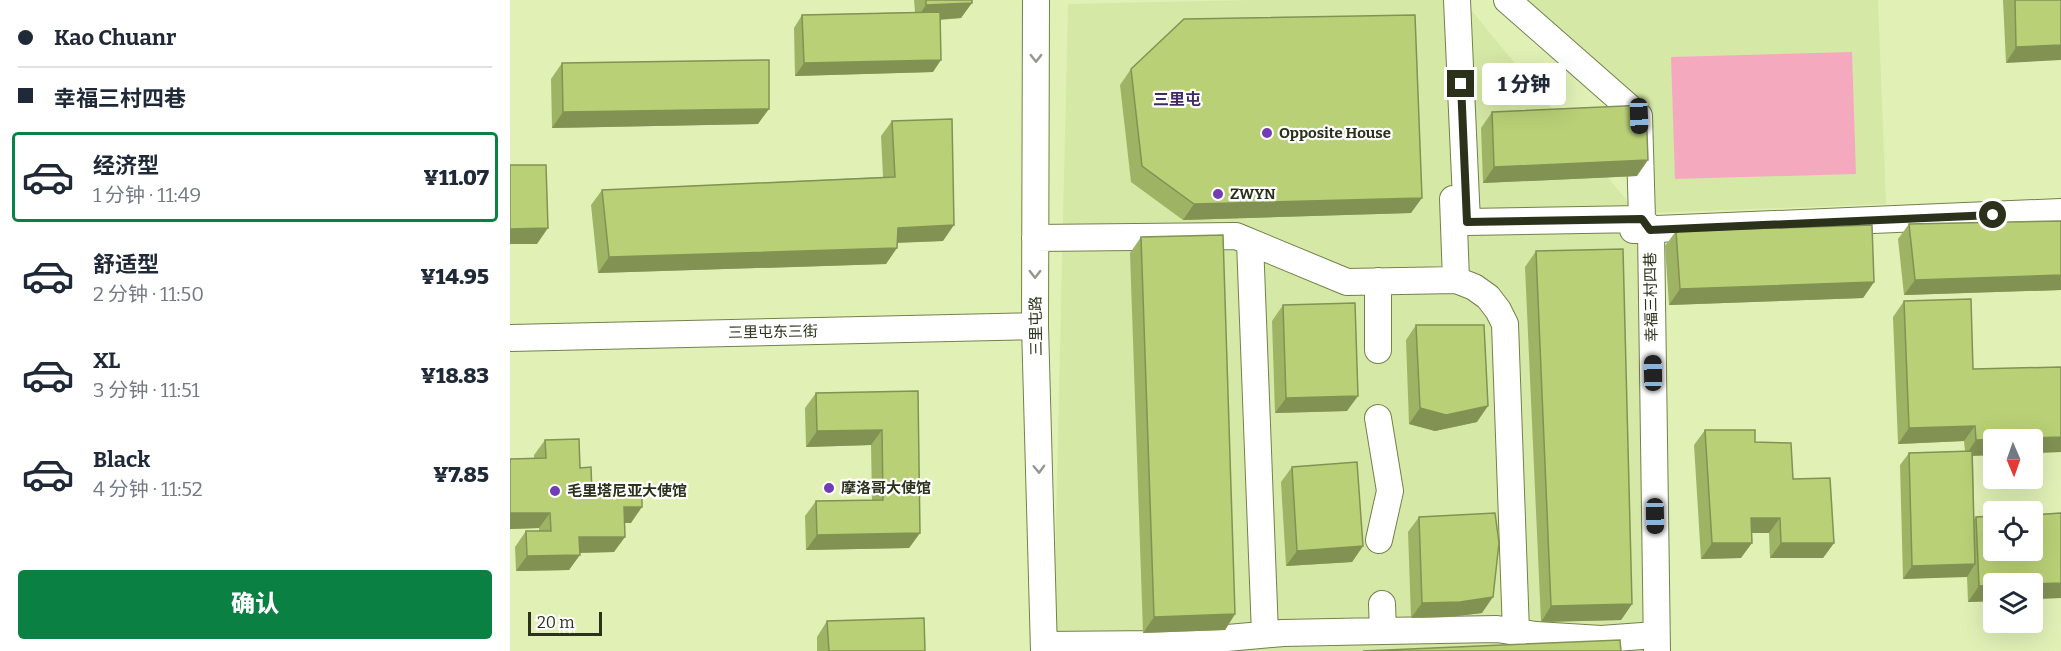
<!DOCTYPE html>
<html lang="zh">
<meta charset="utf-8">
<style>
:root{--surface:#fff;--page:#f2f2f3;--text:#1f2937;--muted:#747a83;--line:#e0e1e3;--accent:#0b8043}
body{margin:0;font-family:Bitter,"Noto Sans SC",serif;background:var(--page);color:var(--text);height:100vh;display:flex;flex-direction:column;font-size:22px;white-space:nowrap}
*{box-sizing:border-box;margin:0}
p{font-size:20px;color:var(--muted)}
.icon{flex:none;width:33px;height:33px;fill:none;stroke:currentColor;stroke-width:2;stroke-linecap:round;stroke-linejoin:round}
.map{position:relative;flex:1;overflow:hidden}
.sheet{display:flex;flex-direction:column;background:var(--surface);width:510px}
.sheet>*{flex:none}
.banner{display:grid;align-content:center;height:132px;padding:0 18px;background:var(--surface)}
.needle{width:39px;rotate:178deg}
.fabs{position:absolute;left:1473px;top:429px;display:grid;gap:12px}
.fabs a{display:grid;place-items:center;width:60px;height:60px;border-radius:6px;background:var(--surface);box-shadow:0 6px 24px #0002;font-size:30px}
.scale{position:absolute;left:18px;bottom:15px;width:74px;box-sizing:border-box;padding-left:6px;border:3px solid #2b311a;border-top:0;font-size:16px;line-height:21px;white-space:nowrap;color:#2b311a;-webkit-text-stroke:4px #fff;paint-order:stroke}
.end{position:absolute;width:27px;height:27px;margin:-14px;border:8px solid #2b311a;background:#fff;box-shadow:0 0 0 3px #fff}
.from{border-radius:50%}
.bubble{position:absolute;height:42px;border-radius:6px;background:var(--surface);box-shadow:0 6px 24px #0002;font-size:20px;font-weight:800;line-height:42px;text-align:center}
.car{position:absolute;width:18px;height:36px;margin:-18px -9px;border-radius:8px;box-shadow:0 0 4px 2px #0007;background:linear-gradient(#222 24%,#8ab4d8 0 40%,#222 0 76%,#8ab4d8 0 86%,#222 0)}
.banner b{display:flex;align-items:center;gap:21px;height:57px;font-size:22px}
.banner b+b{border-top:2px solid var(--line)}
.banner i{width:15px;height:15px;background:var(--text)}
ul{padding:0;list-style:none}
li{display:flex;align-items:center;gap:18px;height:90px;margin:0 12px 9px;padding:0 6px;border:3px solid transparent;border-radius:6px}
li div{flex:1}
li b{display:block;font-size:22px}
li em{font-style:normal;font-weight:800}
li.selected{border-color:var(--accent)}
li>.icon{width:54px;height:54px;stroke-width:1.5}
.action{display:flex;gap:12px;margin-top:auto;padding:12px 18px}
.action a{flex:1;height:69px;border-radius:6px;background:var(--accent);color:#fff;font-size:24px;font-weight:800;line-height:69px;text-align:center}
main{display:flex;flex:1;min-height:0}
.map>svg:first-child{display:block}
.built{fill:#d6e8a6}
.green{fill:#f5a9bf}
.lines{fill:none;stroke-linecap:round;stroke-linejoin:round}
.minor-casing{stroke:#73814b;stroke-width:28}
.minor{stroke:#fff;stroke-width:26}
.wall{fill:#9fb365}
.shaded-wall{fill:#829253}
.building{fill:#b9d076;stroke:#829253;stroke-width:1.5}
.oneway{stroke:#95988c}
.route{stroke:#2b311a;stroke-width:8}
.poi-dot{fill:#723cb3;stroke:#fff;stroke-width:2}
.labels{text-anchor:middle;stroke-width:4.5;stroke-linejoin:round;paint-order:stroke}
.poi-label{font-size:15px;font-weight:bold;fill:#2b311a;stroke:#fff;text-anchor:start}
.street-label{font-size:15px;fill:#2b311a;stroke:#fff}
.neighbourhood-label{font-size:16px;font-weight:bold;fill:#412963;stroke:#fff}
</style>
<main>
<section class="sheet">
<div class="banner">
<b><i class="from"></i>Kao Chuanr</b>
<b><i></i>幸福三村四巷</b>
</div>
<ul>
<li class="selected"><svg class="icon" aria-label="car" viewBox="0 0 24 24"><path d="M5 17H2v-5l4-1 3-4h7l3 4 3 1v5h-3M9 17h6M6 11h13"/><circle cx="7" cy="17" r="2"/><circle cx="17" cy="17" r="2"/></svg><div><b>经济型</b><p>1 分钟 · 11:49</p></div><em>¥11.07</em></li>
<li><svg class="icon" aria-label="car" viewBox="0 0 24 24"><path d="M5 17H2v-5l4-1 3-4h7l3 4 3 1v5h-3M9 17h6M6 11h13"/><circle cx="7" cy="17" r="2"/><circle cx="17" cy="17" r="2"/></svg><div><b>舒适型</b><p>2 分钟 · 11:50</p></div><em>¥14.95</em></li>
<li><svg class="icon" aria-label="car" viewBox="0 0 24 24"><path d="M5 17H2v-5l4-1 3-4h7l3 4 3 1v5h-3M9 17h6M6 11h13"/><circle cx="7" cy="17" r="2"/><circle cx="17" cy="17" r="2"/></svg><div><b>XL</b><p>3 分钟 · 11:51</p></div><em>¥18.83</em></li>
<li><svg class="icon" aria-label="car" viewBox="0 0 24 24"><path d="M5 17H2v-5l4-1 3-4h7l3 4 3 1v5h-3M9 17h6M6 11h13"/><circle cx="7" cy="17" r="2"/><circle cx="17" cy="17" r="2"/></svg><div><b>Black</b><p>4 分钟 · 11:52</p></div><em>¥7.85</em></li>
</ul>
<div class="action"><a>确认</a></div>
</section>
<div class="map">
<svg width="1551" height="651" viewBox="0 0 1551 651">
<rect width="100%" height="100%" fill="#e1f1b6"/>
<!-- built -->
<path class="built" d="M742,0h211l179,219 14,432h-603l15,-647z
M1004,0h364l8,204 -234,9 -5,-102z"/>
<!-- green -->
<path class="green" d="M1342,52l4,122 -181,5 -4,-122z"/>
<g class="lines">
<!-- minor casing -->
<g class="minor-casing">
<path id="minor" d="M526,0l-1,326 9,325
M947,0l10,222 175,-3 9,11 6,421
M997,0l132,116 3,103
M943,199l3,81
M1123,230l428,-18
M525,238l201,-2 111,46 109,-2 18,7 14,10 10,13 7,14 11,308
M740,242l15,392
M0,338l525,-12
M868,350v-69
M868,418l12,73 -11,49
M872,604l1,27
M534,645l116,-1 123,-11 100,-2 114,-2 39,6 65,4 55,-4"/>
</g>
<!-- minor -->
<use href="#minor" class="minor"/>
</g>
<!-- wall -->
<path class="wall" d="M404,0h58l-11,18 -21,2 -7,52 -138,4 -1,-48 8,-13 113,-3z
M1493,0h58l-55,63z
M52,63l196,61 -206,4 -1,-49z
M621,69l280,144 -228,7 -52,-38 -11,-97z
M982,112l145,64 -154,7 -2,-55z
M382,121l51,120 -46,2 -11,21 -288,9 -7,-68 11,-15 281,-13 -2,-41z
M1551,221v69l-157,5 -6,-56 11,-15z
M1166,231l198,51 -11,16 -194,7 -4,-59z
M631,237l94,377 -10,16 -82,3 -13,-380z
M1026,251l96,353 -11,16 -80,2 -16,-355z
M1394,301l69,68 88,83 -29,1v-13h-38v15l-21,1 1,63 2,-2 85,-4v85l-29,1v-15h-38v17l-26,1 -1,-26 -64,3 -3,-114 9,-12 56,-2 -1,-10 -66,3 -5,-127z
M773,305l64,106 -72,2 -3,-92z
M906,325l61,97 -42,9 -26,-7 -3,-84z
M408,391l2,142 -11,15 -103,2 -1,-34 11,-15 56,-1 -1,-55 -65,2 -1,-39 11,-15z
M1195,430l50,12 38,37 41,64 -11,15h-53l-1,-25h-17l-11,25 -40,1 -7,-114z
M35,440l35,28 12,26 39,29h-7l-10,29 -34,1 -11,17 -53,1 -1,-24 11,-16h13v-3l-29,1v-70h24v-4z
M782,467l71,79 -11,16 -66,4 -5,-84z
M909,517l63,96 -33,4 -38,1 -3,-86z
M317,621l98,30h-108v-14z"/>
<!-- shaded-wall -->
<path class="shaded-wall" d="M462,3l-11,15 -46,3 11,-16z
M1551,45v15l-55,3 10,-16z
M431,60l-8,12 -138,4 9,-13z
M259,109l-11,15 -206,4 11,-16z
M1138,160l-11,16 -154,7 11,-16z
M912,198l-11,15 -228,7 11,-16z
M444,225l-11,16 -56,2 11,-15z
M38,228l-11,16h-27v-15z
M387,248l-11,16 -288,9 11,-16z
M1551,275v15l-157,5 11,-15z
M1364,282l-11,16 -194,7 11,-16z
M848,396l-11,15 -72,2 11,-15z
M978,406l-11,16 -42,9 -26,-7 11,-16z
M1465,426l-11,15 -66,3 11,-16z
M372,430l-11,15 -65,2 11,-16z
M1551,437v15l-29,1v-13h-35z
M1466,440h18v15l-29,1z
M114,507h18l-11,16h-18z
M0,513h40l-11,15 -29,1z
M1241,518h29l-11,15h-29z
M410,533l-11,15 -103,2 11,-15z
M69,537h46l-11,15 -46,1z
M1202,543h40l-11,15 -40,1z
M1271,543h53l-11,15h-53z
M853,546l-11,16 -66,4 11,-15z
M70,555l-11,15 -53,1 11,-15z
M1465,564l-8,13 -64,2 9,-13z
M1551,583v15l-29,1v-15z
M1484,585v16l-26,1 11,-16z
M983,597l-11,16 -33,4 -38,1 11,-15z
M1122,604l-11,16 -80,2 10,-16z
M725,614l-10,16 -82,3 11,-16z"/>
<!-- building -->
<path class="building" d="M416,0h46v3l-46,2z
M1505,0h46v45l-45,2z
M430,12l1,48 -137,3 -2,-48z
M905,15l7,183 -228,6 -52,-38 -11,-97 53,-50z
M259,60v49l-206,3 -1,-49z
M1136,105l2,55 -154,7 -2,-55z
M442,119l2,106 -56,3 -1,20 -288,9 -7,-67 293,-13 -3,-56z
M0,165h36l2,63 -38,1z
M1551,221v54l-146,5 -6,-56z
M1362,225l2,57 -194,7 -4,-58z
M713,235l12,379 -81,3 -13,-380z
M1113,249l9,355 -81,2 -15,-355z
M1461,299l2,70 88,-2v70l-85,3 -1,-14 -66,2 -5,-127z
M845,303l3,93 -72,2 -3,-93z
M906,325h68l4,81 -42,9 -26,-7z
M408,391l2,142 -103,2 -1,-34 67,-1 -1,-70 -65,1 -1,-38z
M1195,430h50v12l36,1 2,36 37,-1 4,65h-53l-1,-25h-29l1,25h-40z
M69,439l1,29 11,-1 1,27 50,-1v14h-18l1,30h-46l1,18 -53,1 -1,-25h25l-1,-18h-40v-54l36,-1 -1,-18z
M1462,451l3,113 -63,2 -3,-113z
M847,462l6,84 -66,5 -5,-84z
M985,513l4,30 -6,54 -33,5 -38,1 -3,-86z
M1551,513v70l-29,1h-38v1l-15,1 -3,-69 18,-1v34h38v-35z
M414,618l1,33h-96l-2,-30z
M1110,640l1,11h-258z"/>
<!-- one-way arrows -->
<defs><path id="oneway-chevron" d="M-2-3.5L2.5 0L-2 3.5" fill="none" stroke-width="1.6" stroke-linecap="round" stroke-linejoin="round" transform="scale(1.5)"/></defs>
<g class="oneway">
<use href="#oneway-chevron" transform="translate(526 58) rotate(90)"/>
<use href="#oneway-chevron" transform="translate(525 274) rotate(90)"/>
<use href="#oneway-chevron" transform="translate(529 469) rotate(88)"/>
</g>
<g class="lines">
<!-- route -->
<path class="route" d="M951,84l6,138 175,-3 8,11 343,-15"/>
</g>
<!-- markers -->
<g class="poi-dot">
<circle cx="757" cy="133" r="6"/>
<circle cx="708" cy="194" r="6"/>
<circle cx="319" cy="488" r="6"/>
<circle cx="45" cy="491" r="6"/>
</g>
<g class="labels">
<!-- poi labels -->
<g class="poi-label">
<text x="769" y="138">Opposite House</text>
<text x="720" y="199">ZWYN</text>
<text x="331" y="493">摩洛哥大使馆</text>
<text x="57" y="496">毛里塔尼亚大使馆</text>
</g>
<!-- street labels -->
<g class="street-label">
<text transform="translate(1141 297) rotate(-91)" y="5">幸福三村四巷</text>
<text transform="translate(526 326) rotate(-91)" y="5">三里屯路</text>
<text transform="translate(263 332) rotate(-1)" y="5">三里屯东三街</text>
</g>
<!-- neighbourhood labels -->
<g class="neighbourhood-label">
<text x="667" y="105">三里屯</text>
</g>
</g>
</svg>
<div class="fabs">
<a><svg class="needle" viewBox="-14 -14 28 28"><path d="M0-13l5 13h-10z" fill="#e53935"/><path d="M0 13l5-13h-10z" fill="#747a83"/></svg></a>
<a><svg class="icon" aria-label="locate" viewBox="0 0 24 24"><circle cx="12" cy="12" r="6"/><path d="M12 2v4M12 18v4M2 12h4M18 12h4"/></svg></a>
<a><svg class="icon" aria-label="layers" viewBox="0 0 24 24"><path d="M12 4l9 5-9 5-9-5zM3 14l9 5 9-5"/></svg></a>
</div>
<div class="scale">20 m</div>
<i class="end from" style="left:1483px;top:215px"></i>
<i class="end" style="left:951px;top:84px"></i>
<div class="bubble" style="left:972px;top:63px;width:84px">1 分钟</div>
<i class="car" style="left:1129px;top:116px;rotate:178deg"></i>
<i class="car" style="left:1143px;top:373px;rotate:359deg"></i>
<i class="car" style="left:1145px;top:516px;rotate:179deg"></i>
</div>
</main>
